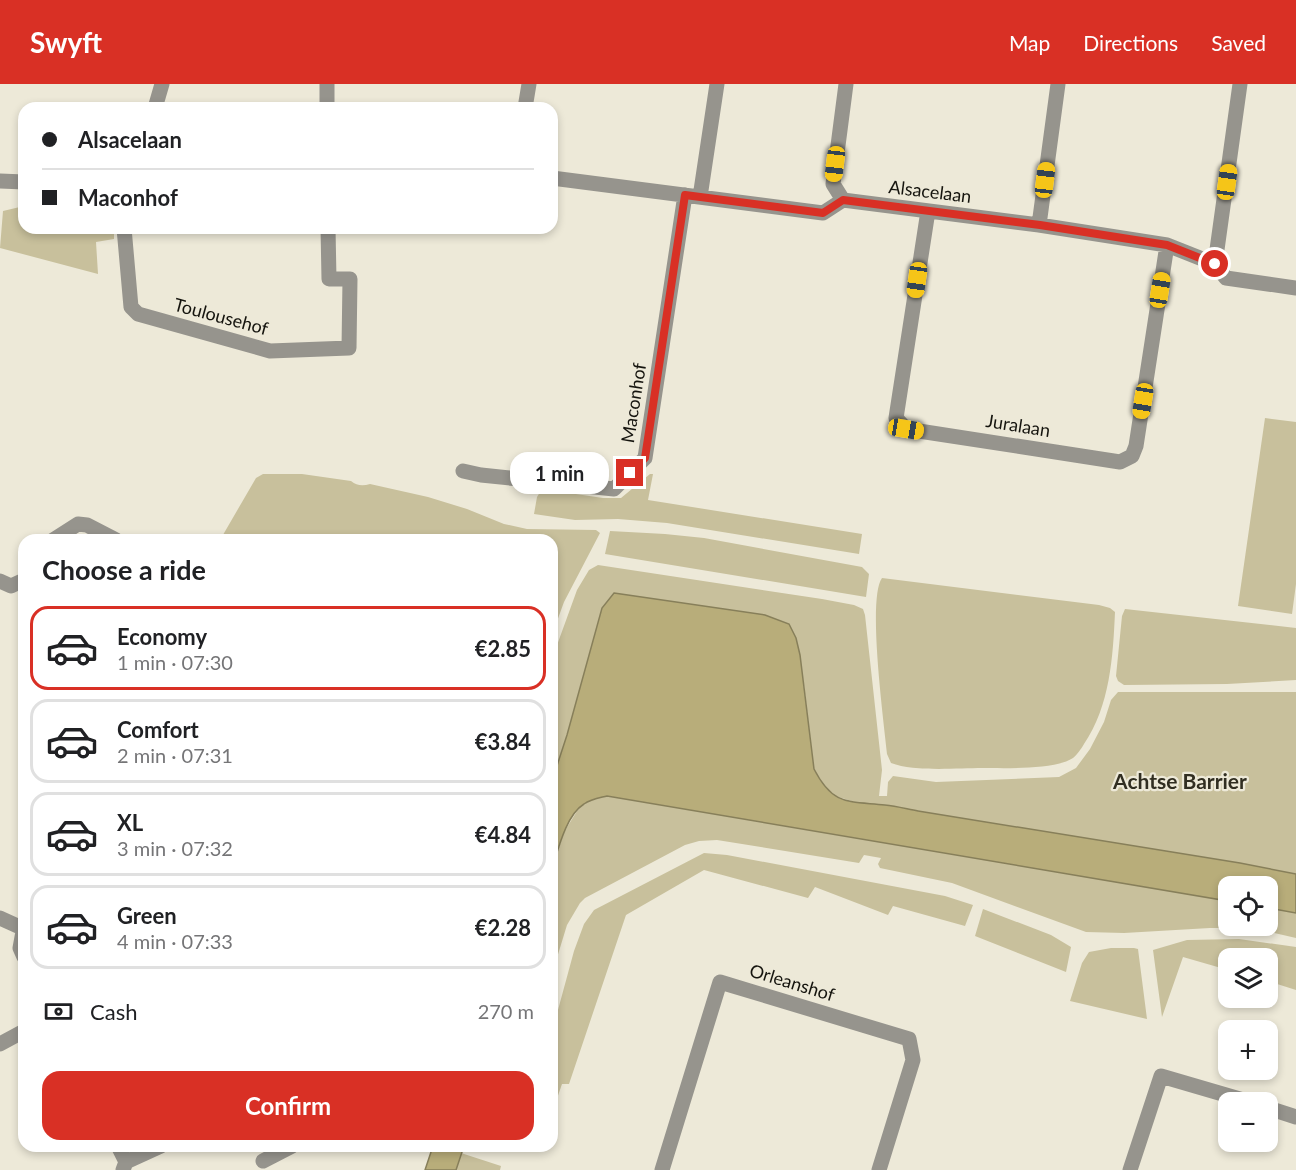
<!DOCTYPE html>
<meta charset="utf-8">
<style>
:root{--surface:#fff;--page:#f2f2f2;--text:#202124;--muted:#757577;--line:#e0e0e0;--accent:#d93025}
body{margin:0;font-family:Lato,sans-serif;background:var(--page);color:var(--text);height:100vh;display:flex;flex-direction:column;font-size:22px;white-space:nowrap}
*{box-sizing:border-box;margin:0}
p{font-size:20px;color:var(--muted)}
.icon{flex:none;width:33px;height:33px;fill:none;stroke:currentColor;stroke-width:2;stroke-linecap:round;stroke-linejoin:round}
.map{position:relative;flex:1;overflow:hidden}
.side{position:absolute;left:18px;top:450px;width:540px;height:618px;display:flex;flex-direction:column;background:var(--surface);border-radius:18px;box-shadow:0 3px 9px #0003}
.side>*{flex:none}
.hud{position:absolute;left:18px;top:18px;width:540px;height:132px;border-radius:18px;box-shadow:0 3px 9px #0003;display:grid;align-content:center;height:132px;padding:0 24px;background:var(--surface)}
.buttons{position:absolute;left:1218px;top:792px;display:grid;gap:12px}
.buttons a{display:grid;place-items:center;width:60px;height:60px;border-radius:12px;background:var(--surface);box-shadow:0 3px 9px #0003;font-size:30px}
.end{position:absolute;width:27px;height:27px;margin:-14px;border:8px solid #d93025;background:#fff;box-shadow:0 0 0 3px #fff}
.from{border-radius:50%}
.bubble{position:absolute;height:42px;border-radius:18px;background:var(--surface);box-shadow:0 3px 9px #0003;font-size:20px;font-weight:700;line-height:42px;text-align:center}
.car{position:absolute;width:18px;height:36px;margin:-18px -9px;border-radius:8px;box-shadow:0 0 4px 2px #0007;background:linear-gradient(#f5c518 24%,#345 0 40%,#f5c518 0 76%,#345 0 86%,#f5c518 0)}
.hud b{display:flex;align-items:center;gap:21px;height:57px;font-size:22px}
.hud b+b{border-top:2px solid var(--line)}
.hud i{width:15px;height:15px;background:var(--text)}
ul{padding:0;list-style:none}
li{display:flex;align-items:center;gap:18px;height:84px;margin:0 12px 9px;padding:0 12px;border:3px solid var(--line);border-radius:18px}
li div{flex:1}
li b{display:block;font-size:22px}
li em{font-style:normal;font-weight:700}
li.selected{border-color:var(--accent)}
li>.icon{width:54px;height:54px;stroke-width:1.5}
h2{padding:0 24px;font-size:27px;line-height:72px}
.pay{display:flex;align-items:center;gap:15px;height:66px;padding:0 24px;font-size:22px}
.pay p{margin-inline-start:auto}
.primary-button{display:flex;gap:12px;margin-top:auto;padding:12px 24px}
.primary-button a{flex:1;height:69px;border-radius:18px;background:var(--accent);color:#fff;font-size:24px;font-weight:700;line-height:69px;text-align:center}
header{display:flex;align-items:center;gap:36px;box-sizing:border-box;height:84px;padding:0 30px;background:var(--accent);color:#fff}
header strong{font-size:28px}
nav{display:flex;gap:33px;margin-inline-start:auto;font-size:21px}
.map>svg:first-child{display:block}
.green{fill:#c8c09c}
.water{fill:#b8ad7a;stroke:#877f5a;stroke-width:1.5}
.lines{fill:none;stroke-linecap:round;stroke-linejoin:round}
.street{stroke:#96948d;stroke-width:15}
.route{stroke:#d93025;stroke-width:8}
.labels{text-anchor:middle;stroke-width:4.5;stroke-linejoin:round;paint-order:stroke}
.street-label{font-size:18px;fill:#15140e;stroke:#ede9d8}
.quarter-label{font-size:21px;font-weight:bold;fill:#312e21;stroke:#ede9d8}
</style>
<header>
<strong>Swyft</strong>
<nav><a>Map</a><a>Directions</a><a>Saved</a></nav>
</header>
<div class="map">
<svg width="1296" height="1086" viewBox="0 0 1296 1086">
<rect width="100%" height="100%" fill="#ede9d8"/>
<!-- green -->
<path class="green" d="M24,122v22h90v11l-18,3 2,32 -98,-26 3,-37z
M1265,334l31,4v162l-4,30 -54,-8z
M263,390h39l49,7c6,5 12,5 19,3l58,13 39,12 37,15 23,5 69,1 4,3 -36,69 -12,33v-95h-332l36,-62z
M650,390h3l-5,26 214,34 -3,20 -192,-31 -49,-4 -43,1 -41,-6 3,-17 5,-8 61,9h18z
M610,447l55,3 39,4 158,29 7,7 -3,23 -261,-43z
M598,481l224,34 32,6 9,4 2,6 17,155 -3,26h8l1,-14 5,-6 43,6 123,-5 17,-9 14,-19 14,-27 7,-22 7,-8h178v182l-56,-11 -323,-52 -30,-6 -29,-2 -26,-8 -9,-9 -9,-17 -10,-84 -8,-47 -182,-45 -12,15 -35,127 -15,46v-122l25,-69 12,-20z
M882,494l217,27 11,3 5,4c-2,45 -5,94 -31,132 -3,5 -7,11 -11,14 -18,12 -68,10 -91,10 -25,0 -68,4 -91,-5l-4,-9c-3,-32 -20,-155 -5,-176z
M1125,525l171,19v52l-69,4 -103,1 -6,-4 -2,-5 6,-60z
M607,712l621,105v25h40v-18l28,5v25l-26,-6 -32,-4h-28l-86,5 -38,-1 -134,-49 -72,-15 -2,-4 3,-6 -17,-3 -5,8 -142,-23 -18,1 -14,4 -100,53 -5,5 -13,22 -15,49v-105l12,-37 15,-24 13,-9z
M704,769l23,2 218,41 28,9 -8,21 -72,-20 -5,9 -73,-28 -7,11 -104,-28 -78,45 -57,169h-7l-10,29v-81l22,-81 10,-27 10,-14z
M983,825l68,26 20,12 -5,25 -91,-36z
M1239,855l57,8v43l-28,-9v-23h-40v12l-45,-13 -21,60 -9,-67 34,-10z
M1111,864h23l4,1 9,70 -77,-18 12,-38 7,-11z
M461,1069l40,13 -1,4h-44z"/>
<!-- water -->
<path class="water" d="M614,509l151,22 24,9 7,14 4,17 14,114c19,37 34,32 71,36 11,1 22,4 33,6l322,52 56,11v39l-28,-5v-22h-40v15l-621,-105c-8,2 -16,3 -23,8 -18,11 -26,46 -32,65v-88l15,-46 35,-127z
M433,1062h31l-8,24h-31z"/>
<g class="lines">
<!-- street -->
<path class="street" d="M327,0v24
M155,24l7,-24
M525,24l4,-24
M552,94l271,35 20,-13 196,25 128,20 48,19 11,14 70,10
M0,97l24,1
M700,113l17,-113
M843,116l-10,-16 13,-100
M928,127l-32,207 10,11 214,33 12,-6 4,-10 31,-201
M1039,141l19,-141
M124,144l7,79 7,7 132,37 79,-3 1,-69h-21l-1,-51
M1215,180l25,-180
M463,387l18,4 133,14 31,-31 40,-263
M53,456l25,-16 9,1 29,15
M0,497l11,5 13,-6
M0,834l22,10
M24,842l-4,22 4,9
M0,960l24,-13
M1268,1024l28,9
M118,1062l8,16
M263,1077l29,-15
M123,1086l3,-8 35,-16
M662,1086l58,-188 189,57 4,21 -34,110
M1130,1086l31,-94 89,26"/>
</g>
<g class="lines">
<!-- route -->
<path class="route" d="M630,389l15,-15 40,-263 138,18 20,-13 197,25 127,20 48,19"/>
</g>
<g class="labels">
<!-- street labels -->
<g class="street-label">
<text transform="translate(930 108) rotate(7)" y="6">Alsacelaan</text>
<text transform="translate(221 233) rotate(15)" y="6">Toulousehof</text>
<text transform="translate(634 319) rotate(-81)" y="6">Maconhof</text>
<text transform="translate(1018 342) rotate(9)" y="6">Juralaan</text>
<text transform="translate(792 899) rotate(17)" y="6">Orleanshof</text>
</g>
<!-- quarter labels -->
<g class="quarter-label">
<text x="1180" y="705">Achtse Barrier</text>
</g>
</g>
</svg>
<div class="buttons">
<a><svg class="icon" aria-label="locate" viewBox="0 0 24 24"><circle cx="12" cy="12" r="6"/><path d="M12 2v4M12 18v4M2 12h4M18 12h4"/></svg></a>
<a><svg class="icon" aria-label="layers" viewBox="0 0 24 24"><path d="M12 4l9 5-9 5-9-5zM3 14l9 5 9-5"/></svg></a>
<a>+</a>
<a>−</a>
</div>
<i class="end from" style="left:1215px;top:180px"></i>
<i class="end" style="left:630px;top:389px"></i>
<div class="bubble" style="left:510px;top:368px;width:99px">1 min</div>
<i class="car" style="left:835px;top:80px;rotate:187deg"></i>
<i class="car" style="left:1045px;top:96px;rotate:7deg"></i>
<i class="car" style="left:1227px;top:98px;rotate:8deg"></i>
<i class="car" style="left:917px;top:196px;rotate:188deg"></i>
<i class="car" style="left:1160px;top:206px;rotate:9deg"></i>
<i class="car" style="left:1143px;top:317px;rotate:189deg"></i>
<i class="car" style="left:906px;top:345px;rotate:99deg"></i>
<div class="hud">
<b><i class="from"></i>Alsacelaan</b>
<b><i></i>Maconhof</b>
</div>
<section class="side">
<h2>Choose a ride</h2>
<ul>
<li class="selected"><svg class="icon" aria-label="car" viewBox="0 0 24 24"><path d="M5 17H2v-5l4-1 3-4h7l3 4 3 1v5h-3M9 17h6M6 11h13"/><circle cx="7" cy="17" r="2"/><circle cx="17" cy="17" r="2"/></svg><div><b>Economy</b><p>1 min · 07:30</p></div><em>€2.85</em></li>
<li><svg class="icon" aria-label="car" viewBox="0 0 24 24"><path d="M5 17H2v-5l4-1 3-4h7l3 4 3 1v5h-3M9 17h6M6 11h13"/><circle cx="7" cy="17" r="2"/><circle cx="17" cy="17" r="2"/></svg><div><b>Comfort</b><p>2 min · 07:31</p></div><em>€3.84</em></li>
<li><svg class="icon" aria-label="car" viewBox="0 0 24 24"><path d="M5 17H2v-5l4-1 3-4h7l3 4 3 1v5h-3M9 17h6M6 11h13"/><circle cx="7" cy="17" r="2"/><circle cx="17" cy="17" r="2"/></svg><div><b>XL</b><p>3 min · 07:32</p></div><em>€4.84</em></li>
<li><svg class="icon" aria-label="car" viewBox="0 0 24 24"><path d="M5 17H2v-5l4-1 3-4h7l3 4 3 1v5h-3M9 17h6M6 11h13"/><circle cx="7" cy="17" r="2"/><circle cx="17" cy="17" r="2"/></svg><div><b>Green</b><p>4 min · 07:33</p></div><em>€2.28</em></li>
</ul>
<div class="pay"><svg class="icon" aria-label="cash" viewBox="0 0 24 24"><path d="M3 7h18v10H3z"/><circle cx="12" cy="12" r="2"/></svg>Cash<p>270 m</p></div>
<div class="primary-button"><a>Confirm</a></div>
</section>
</div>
